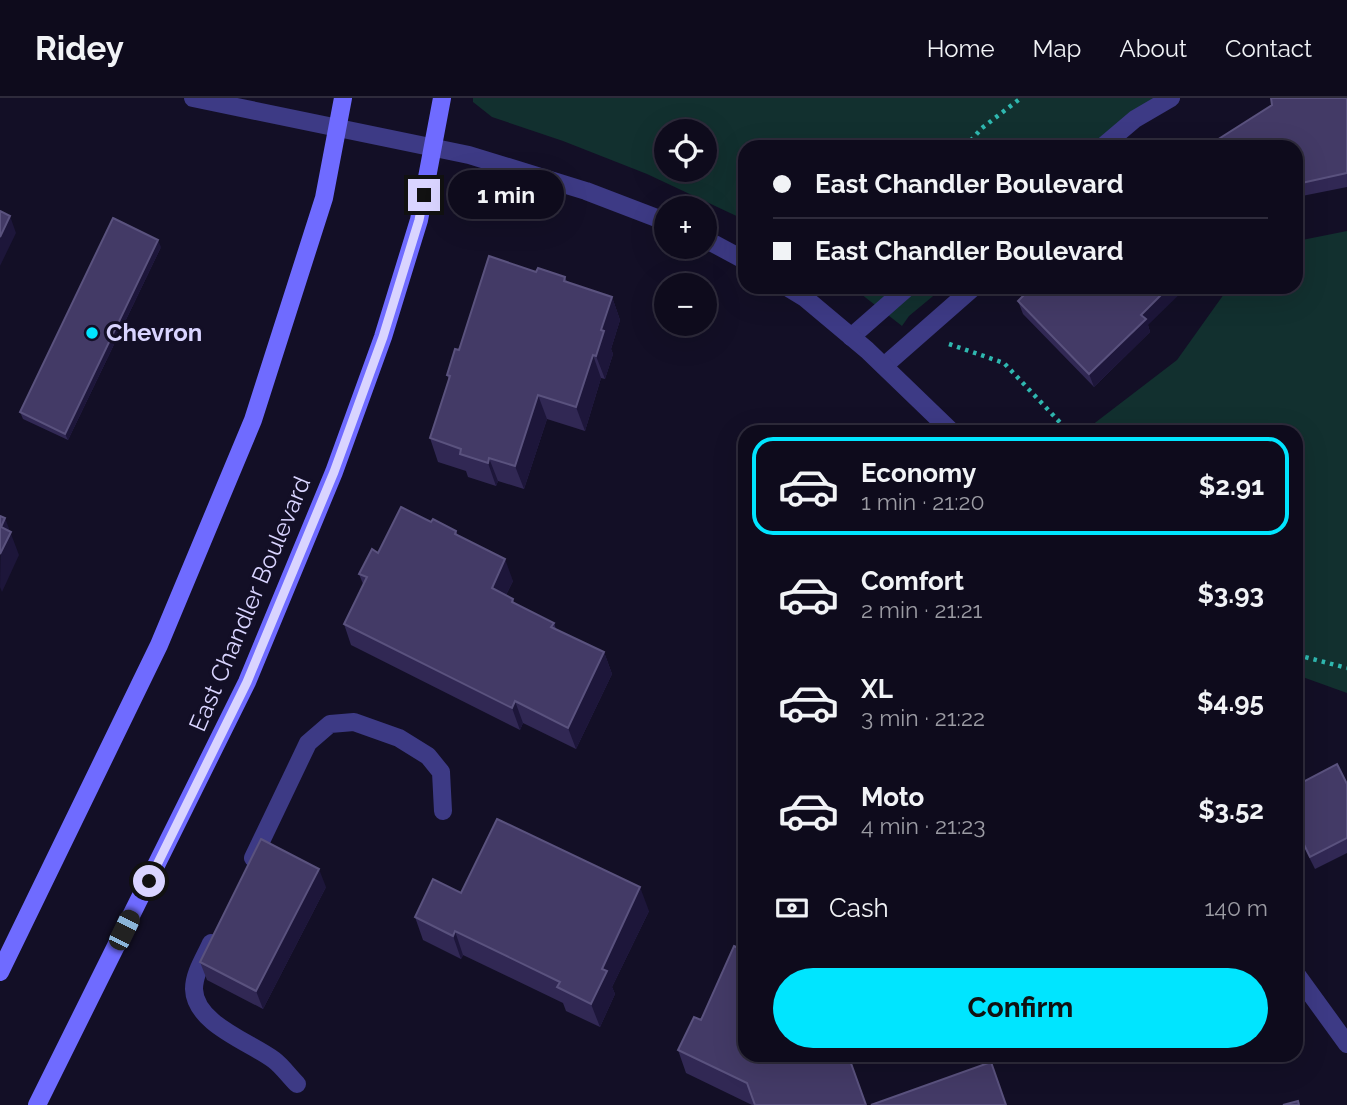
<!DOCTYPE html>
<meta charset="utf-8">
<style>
:root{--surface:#0e0b1c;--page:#171425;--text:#f1f3f6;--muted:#9b9ba3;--line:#2e2b3b;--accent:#00e5ff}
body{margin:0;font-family:Raleway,sans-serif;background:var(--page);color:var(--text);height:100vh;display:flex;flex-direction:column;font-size:26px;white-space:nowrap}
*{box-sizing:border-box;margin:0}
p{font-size:23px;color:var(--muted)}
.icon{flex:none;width:38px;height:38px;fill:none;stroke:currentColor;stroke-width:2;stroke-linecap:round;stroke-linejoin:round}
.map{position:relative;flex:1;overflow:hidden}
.details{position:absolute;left:738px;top:327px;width:565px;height:637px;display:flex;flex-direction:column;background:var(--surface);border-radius:21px;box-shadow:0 7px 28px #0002,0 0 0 2px var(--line)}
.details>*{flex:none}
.banner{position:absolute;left:738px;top:42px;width:565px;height:154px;border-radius:21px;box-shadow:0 7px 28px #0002,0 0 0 2px var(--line);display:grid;align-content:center;height:154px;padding:0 35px;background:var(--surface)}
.fabs{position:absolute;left:654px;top:21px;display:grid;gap:14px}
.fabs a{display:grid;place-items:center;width:63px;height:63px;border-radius:50%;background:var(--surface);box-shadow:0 7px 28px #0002,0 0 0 2px var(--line);font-size:35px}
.end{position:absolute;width:32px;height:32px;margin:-16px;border:9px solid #d9d4ff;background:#111;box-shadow:0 0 0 4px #111}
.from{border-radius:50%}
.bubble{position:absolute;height:49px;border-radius:24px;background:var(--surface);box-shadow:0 7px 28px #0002,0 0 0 2px var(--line);font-size:23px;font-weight:700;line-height:49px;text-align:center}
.car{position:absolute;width:21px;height:42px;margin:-21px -10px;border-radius:9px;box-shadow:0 0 5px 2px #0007;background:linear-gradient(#222 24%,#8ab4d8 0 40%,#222 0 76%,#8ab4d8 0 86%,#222 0)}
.banner b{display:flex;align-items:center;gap:24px;height:66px;font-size:26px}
.banner b+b{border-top:2px solid var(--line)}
.banner i{width:18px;height:18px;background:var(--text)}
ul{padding:12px 0 0;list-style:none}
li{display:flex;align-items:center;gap:21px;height:98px;margin:0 14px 10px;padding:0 21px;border:4px solid transparent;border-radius:21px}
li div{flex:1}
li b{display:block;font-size:26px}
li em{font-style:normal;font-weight:700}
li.active{border-color:var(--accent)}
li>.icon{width:63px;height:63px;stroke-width:1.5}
.pay{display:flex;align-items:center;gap:18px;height:77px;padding:0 35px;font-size:26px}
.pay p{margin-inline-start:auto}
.button{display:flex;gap:14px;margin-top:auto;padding:14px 35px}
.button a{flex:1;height:80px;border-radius:42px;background:var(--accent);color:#111;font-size:28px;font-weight:700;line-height:80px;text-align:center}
header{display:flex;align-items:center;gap:42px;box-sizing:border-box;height:98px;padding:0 35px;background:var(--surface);border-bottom:2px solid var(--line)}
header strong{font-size:33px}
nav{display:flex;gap:38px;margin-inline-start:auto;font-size:24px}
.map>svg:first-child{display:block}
.grass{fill:#12302f;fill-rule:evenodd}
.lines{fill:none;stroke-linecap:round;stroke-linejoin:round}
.path{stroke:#2fb8b0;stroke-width:4.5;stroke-dasharray:3.5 5;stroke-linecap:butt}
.service{stroke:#3d3a85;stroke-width:18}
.minor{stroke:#3d3a85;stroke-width:18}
.tertiary{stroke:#3d3a85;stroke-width:18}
.secondary{stroke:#6f6bff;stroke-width:18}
.wall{fill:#312854}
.shaded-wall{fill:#1d163a}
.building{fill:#433a66;stroke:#5a527e;stroke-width:2}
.route{stroke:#d9d4ff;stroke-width:9}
.poi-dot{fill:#00e5ff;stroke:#130f26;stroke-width:2.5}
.labels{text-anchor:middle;stroke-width:6;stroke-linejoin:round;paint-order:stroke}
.poi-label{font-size:24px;font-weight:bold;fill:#d9d4ff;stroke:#130f26;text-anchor:start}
.street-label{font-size:24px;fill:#d9d4ff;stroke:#130f26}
</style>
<header>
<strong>Ridey</strong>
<nav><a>Home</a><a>Map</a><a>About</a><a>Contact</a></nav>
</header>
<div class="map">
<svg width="1347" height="1007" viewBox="0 0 1347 1007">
<rect width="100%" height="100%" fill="#130f26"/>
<!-- grass -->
<path class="grass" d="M473,0h698l-69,49h-356l-1,73 -98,-46 -84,-33 -71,-24 -19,-15zM667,33h38v39h-38z
M1347,133v462l-50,-18v-243h-214l94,-72 52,-73h68v-46z
M852,189h92l-35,29 -7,10z"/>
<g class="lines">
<!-- path -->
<path class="path" d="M965,49l17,-19 39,-30
M949,246l55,19 65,69
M1297,557l50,13"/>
<!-- service -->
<path class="service" d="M253,760l55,-115 22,-19 24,-2 45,16 29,18 13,16 2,39
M211,845c-6,14 -17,30 -17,46 1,35 56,53 80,71 8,6 15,16 23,24"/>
<!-- minor -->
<path class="minor" d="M1102,49l33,-28 36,-21
M851,239l57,-50
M884,268l90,-79"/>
<!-- tertiary -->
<path class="tertiary" d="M193,0l276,57 117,36 81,31
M705,141l41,22
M787,189l18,11 62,52 85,82
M1297,877l50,69"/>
<!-- secondary -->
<path class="secondary" d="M0,874l159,-327 94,-225 71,-222 19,-100
M37,1007l210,-423 87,-210 49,-135 36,-117 23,-122"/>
</g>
<!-- wall -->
<path class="wall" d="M1347,0v89l-50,10v-50z
M161,149l-93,193 -45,-21 -3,-7z
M536,174l29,5 2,5 45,15 8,23 -9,29 2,5 -8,25 -4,-1 -16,53 -38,-12 -23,70 -26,-8 -2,5 -28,-9 -2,-6 -28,-9 -8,-24 19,-58 -2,-5 12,-25z
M1018,203l130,24 2,7 -56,55 -71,-73z
M456,433l2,5 55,45 -7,14 7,4 1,4 40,20 2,6 48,23 8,22 -36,75 -53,-26 -3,7 -169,-85 -7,-21 19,-40 -4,-10 19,-21z
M1347,686v69l-32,16 -18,-36v-48z
M326,789l-63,122 -56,-29 -7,-18z
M461,795l188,18 -37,76 3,7 -15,33 -34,-16 -3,-8 -100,-48 -2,4 -38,-19 -8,-23z
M678,952l188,55h-114l-66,-32z"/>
<!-- shaded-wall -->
<path class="shaded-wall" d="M10,118l6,17 -16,33v-29z
M158,142l3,7 -93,193 -3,-6z
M1169,189h18l-39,38 2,7 -56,55 -5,-13 52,-59z
M612,199l8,23 -9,29 2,5 -8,25 -9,-23 5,-26z
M593,257l8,23 -16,53 -9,-24z
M538,297l9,24 -23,70 -9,-23z
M489,360l9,23 -2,5 -8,-23z
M5,420l14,37 -17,37 -2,-5 1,-60z
M505,461l8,22 -14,28 -7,-21z
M604,554l8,22 -36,75 -8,-21z
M515,603l8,22 -3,7 -8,-22z
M319,771l7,18 -63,122 -7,-18z
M640,789l9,24 -37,76 3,7 -15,33 -9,-23 11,-35z
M455,833l8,24 -2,4 -8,-23z"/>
<!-- building -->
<path class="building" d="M1271,0h76v75l-50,11v-37h-91l66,-42z
M1189,42l4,7h-16z
M0,113l10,5 -10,21z
M113,120l45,22 -93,194 -45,-22z
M489,158l47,16 2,-4 27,9 -1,4 48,16 -11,33 3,1 -8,25 -3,-1 -17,52 -38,-12 -23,71 -26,-8 -1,5 -28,-9 1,-5 -31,-11 20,-62 -3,-1 8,-26 4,1z
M1032,189h137l-28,28 5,4 -57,55 -71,-73z
M401,409l30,15 2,-3 23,12 -1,3 50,25 -13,29 21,11 -1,3 42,21 -3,4 53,25 -36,76 -53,-27 -3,7 -168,-84 23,-47 -8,-3 13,-25 6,4z
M0,418l5,2 -4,9 10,5 -11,22z
M1337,666l10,20v54l-37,19 -13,-27v-45z
M497,721l143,68 -38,82 5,2 -16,33 -34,-17 3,-5 -105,-51 -2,5 -38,-19 18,-38 28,14z
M261,741l58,30 -63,122 -56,-29z
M734,848l12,6v103h102l18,50h-111l-8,-22 -69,-33 16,-33 7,3z
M991,964l15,43h-135z
M1298,1003l1,4h-16z"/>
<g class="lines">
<!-- route -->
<path class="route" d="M149,783l98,-199 87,-210 49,-135 36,-117 5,-25"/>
</g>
<!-- markers -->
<circle class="poi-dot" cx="92" cy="235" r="7"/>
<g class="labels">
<!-- poi labels -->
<g class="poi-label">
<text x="106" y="243">Chevron</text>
</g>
<!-- street labels -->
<g class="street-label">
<text transform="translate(250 506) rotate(-67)" y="8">East Chandler Boulevard</text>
</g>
</g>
</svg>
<div class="fabs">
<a><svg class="icon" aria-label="locate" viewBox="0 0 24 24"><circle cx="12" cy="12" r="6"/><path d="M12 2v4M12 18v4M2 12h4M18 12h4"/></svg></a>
<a>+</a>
<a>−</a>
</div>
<i class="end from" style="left:149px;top:783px"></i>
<i class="end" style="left:424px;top:97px"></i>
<div class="bubble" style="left:448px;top:72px;width:116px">1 min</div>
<i class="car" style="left:124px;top:832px;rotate:26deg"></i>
<div class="banner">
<b><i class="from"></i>East Chandler Boulevard</b>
<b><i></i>East Chandler Boulevard</b>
</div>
<section class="details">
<ul>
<li class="active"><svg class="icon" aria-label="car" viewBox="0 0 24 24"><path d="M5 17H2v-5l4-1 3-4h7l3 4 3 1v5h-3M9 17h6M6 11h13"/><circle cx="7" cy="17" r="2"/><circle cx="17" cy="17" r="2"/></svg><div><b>Economy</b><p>1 min · 21:20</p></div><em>$2.91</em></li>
<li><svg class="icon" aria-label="car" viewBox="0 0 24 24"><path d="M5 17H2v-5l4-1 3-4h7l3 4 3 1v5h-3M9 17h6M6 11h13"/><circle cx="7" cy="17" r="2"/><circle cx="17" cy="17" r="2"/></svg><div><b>Comfort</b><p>2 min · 21:21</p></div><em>$3.93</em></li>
<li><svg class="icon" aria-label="car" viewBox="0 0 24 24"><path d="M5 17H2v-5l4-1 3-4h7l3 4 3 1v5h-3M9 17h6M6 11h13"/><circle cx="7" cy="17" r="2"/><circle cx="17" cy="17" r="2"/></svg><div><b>XL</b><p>3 min · 21:22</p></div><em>$4.95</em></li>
<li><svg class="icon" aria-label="car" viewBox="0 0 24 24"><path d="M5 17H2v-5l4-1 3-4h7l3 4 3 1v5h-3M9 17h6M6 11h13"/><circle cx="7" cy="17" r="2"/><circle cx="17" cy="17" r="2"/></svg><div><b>Moto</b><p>4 min · 21:23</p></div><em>$3.52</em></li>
</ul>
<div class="pay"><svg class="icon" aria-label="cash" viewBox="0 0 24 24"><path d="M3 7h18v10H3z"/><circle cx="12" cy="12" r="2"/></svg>Cash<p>140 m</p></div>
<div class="button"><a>Confirm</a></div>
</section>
</div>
